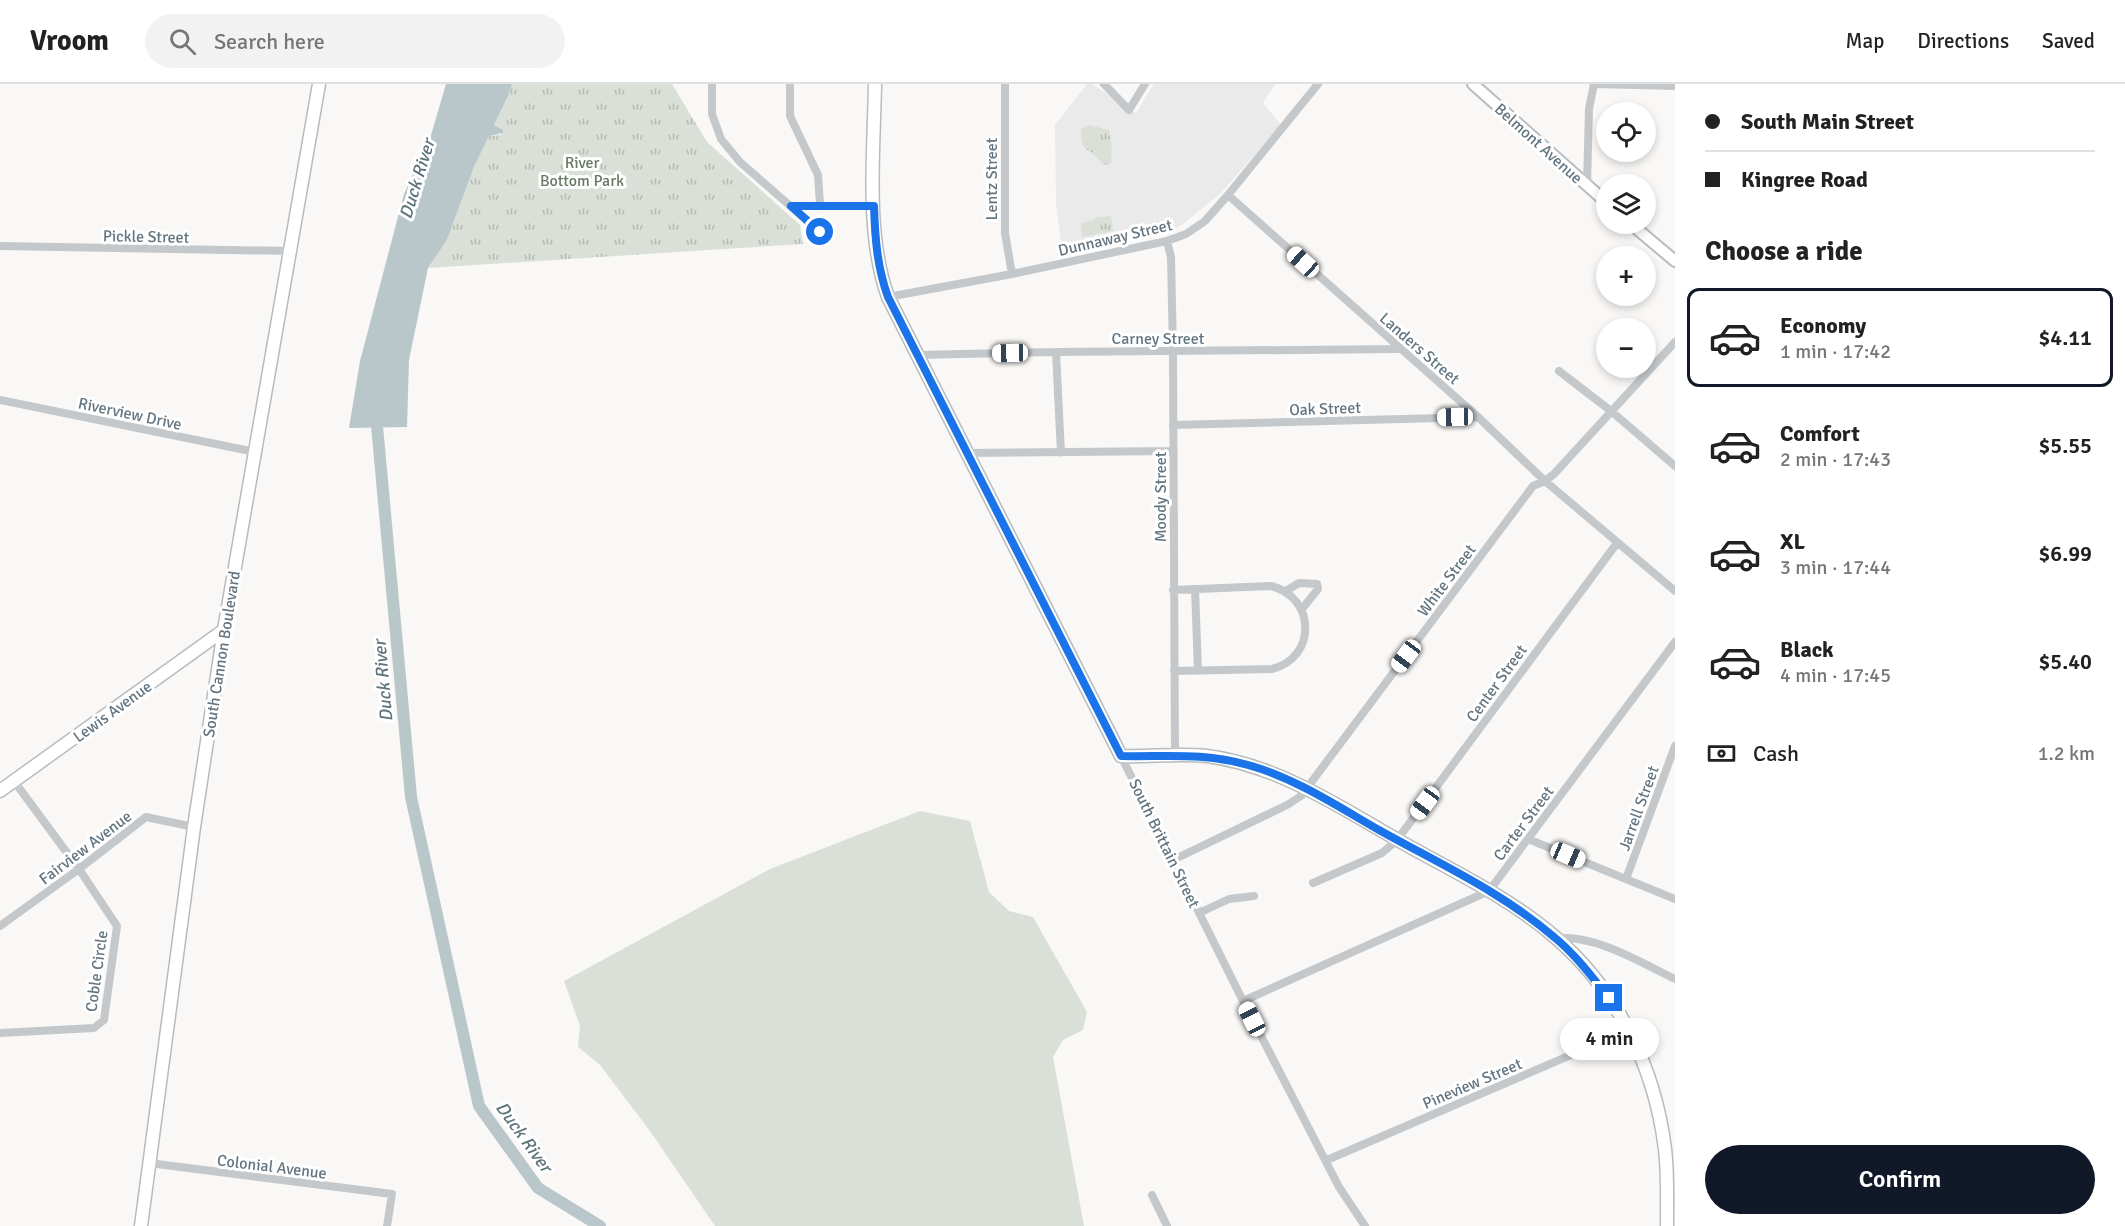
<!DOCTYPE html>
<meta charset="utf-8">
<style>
:root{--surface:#fff;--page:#f2f2f2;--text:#222;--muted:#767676;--line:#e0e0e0;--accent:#111827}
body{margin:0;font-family:Signika,sans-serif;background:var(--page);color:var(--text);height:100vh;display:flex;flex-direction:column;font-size:22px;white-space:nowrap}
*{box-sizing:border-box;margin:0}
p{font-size:20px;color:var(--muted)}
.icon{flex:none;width:33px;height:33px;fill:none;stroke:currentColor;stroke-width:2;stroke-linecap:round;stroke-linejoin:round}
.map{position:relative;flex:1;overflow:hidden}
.drawer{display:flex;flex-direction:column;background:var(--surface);width:450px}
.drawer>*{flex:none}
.hud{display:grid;align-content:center;height:132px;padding:0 30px;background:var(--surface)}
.tools{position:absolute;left:1596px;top:18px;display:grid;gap:12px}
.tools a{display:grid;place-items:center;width:60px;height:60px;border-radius:50%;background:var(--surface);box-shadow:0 3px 9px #0003;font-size:30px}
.end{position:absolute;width:27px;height:27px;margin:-14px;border:8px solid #1a73e8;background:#fff;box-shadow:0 0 0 3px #fff}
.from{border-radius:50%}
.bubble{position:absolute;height:42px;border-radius:21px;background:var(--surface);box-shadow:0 3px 9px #0003;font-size:20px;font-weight:600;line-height:42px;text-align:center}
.car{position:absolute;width:18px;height:36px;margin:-18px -9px;border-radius:8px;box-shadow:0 0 4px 2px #0007;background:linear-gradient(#fff 24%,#345 0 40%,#fff 0 76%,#345 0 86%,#fff 0)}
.hud b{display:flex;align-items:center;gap:21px;height:57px;font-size:22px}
.hud b+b{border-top:2px solid var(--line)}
.hud i{width:15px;height:15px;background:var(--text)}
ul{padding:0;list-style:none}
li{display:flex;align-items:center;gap:18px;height:99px;margin:0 12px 9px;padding:0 18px;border:3px solid transparent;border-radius:12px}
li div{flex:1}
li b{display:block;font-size:22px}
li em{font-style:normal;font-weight:600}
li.current{border-color:var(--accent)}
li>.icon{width:54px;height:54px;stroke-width:1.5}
h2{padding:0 30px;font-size:27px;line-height:72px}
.pay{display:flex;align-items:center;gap:15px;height:66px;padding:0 30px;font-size:22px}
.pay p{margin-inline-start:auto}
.primary-button{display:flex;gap:12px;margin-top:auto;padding:12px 30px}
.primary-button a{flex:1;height:69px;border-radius:36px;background:var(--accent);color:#fff;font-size:24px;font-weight:600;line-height:69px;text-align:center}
header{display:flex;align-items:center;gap:36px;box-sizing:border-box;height:84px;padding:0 30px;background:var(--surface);border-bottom:2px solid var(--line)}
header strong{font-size:28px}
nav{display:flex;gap:33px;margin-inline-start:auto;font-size:21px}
.search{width:420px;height:54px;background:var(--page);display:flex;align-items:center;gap:15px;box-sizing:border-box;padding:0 21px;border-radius:33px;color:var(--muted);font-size:22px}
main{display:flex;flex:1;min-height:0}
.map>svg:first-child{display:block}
.built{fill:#e9eae9}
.grass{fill:#dae0d7}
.park{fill:url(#park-tufts)}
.water{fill:#bac7ca}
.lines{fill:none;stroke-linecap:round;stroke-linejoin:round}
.river{stroke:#bac7ca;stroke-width:12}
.secondary-casing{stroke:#b6bcc0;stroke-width:14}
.primary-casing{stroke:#b7bcbf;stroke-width:15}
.trunk-casing{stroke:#b7bbbe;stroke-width:15}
.minor{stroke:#c4c8cb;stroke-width:8}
.secondary{stroke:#fff;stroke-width:10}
.primary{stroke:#fff;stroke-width:12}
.trunk{stroke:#fff;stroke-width:12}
.route{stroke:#1a73e8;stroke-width:8}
.labels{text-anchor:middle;stroke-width:6;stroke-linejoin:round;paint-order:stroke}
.street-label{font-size:16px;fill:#637581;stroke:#fff}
.park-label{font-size:16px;fill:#677962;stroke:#fff}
.water-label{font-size:18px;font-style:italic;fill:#5e747c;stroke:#fff}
</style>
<header>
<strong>Vroom</strong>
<div class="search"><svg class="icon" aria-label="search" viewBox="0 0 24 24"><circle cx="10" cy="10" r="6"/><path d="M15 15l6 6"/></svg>Search here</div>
<nav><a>Map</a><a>Directions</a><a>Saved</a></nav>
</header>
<main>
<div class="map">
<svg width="1675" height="1142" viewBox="0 0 1675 1142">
<defs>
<pattern id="park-tufts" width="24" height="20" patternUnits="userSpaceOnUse" patternTransform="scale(1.5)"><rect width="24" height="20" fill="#dae0d7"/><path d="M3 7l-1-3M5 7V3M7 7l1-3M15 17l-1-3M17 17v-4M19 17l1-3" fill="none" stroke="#b4bab4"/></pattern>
</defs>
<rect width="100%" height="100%" fill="#f9f8f6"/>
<!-- built -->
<path class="built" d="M1087,0h5l44,29 18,-29h121l-12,19 18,22 -61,69 -41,33 -117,22 -6,-45 -1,-79z"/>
<!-- grass -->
<path class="grass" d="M920,727l50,10 19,71 20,19 24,6 54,95 -4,18 -20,10 -10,17 31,169h-369l-65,-95 -50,-66 -22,-18 2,-21 -16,-45 206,-112z"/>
<!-- park -->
<path class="park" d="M512,0h160l35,58 93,83 3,19 -375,24 19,-28 27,-73 15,-31 12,-1 2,-5 -9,-5 15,-31z
M1089,41l20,5 3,20 -1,13 -3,2 -6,-1c-12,-20 -22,-8 -21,-35z
M1111,132l2,15 -31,6 -1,-14 13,-3v-2z"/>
<!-- water -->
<path class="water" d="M446,0h66l-3,10 -15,31 9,5v3l-14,3 -15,31 -27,73 -19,28 -19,92 -2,67 -58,1 11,-67 44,-167 27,-59z"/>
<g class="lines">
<!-- river -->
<path class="river" d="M379,330l-2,12 34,371 68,309 59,82 62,38"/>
<!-- secondary casing -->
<g class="secondary-casing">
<path id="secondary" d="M1473,0l133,118
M1631,140l44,37"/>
</g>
<!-- primary casing -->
<g class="primary-casing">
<path id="primary" d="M875,0c-1,67 -10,149 13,213l233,459c29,1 57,-3 86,0 76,10 140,56 205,92 49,27 100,52 143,89 63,54 100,131 110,212 3,25 2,52 2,77
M0,707l224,-161"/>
</g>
<!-- trunk casing -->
<g class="trunk-casing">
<path id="trunk" d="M141,1142l53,-399 30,-197 95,-546"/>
</g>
<!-- minor -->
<path class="minor" d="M712,0v30l9,25 19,23 80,70
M790,0v32l28,59 2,30
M1005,0v149l7,41
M1104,0l25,26 16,-26
M1594,0l81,2
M1587,101l2,-76 5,-25
M1228,111l250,222 67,64 130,110
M791,122h83
M1167,157l4,16 2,95 2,402
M0,162l291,5
M888,213l124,-23 155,-33 19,-7 19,-13 23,-26 90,-111
M1056,268l5,101
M917,271l139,-3 343,-3
M1559,287l52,40 64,55
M0,316l255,52
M1173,341l305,-8
M966,369l207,-2
M1195,505l3,82
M1173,506l98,-4c45,11 46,72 1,83l-98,2
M1286,507l13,-8 18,1 1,5 -16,20
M1121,672l122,245 96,186 26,39
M1528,755l147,60
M1173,776l114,-55 14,-9 232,-310 12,-5 9,-7 121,-132
M1626,795l49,-133
M1313,799l69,-30 15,-13 220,-297
M1199,829l30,-14 25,-3
M0,842l79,-57 67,-52 48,10
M1555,854c42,-3 83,23 120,41
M1243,917l246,-110 186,-249
M0,949l94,-5 10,-8 13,-94 -38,-57 -65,-88
M1327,1076l302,-130
M149,1079l243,31 -5,32
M1152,1111l15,31"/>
<!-- secondary -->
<use href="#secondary" class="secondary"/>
<!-- primary -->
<use href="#primary" class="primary"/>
<!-- trunk -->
<use href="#trunk" class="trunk"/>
</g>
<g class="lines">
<!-- route -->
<path class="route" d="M820,148l-29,-26h83c1,31 3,61 14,91l233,459c46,1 81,-4 127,9 47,13 89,41 131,65 59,33 123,62 175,107 21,17 38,40 55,61"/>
</g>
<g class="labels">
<!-- street labels -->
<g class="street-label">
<text transform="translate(1539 59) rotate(42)" y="6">Belmont Avenue</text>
<text transform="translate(991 95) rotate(-90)" y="6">Lentz Street</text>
<text transform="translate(146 152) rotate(1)" y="6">Pickle Street</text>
<text transform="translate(1115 153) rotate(-13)" y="6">Dunnaway Street</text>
<text x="1158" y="260">Carney Street</text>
<text transform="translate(1420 264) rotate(41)" y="6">Landers Street</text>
<text transform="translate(1325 324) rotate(-2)" y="6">Oak Street</text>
<text transform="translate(130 329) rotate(12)" y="6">Riverview Drive</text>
<text transform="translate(1160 413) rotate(-90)" y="6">Moody Street</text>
<text transform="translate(1446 496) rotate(-53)" y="6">White Street</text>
<text transform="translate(221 570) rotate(-81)" y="6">South Cannon Boulevard</text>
<text transform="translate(1496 599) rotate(-54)" y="6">Center Street</text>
<text transform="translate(112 627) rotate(-36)" y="6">Lewis Avenue</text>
<text transform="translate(1638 724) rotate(-70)" y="6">Jarrell Street</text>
<text transform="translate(1523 739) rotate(-53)" y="6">Carter Street</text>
<text transform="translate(1165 759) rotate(64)" y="6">South Brittain Street</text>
<text transform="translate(85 763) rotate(-37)" y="6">Fairview Avenue</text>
<text transform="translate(96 887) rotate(-82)" y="6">Coble Circle</text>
<text transform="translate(1472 999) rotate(-23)" y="6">Pineview Street</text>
<text transform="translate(272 1082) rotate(7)" y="6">Colonial Avenue</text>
</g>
<!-- park labels -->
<g class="park-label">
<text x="582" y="84">River<tspan x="582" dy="18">Bottom Park</tspan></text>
</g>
<!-- water labels -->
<g class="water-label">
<text transform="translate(417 95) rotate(-73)" y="6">Duck River</text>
<text transform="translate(383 597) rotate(-95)" y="6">Duck River</text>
<text transform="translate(524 1053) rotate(54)" y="6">Duck River</text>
</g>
</g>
</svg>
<div class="tools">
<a><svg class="icon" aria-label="locate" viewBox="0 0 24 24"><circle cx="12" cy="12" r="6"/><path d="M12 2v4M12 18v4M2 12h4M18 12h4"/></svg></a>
<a><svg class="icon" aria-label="layers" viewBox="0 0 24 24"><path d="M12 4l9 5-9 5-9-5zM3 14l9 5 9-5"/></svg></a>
<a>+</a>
<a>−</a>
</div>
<i class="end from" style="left:820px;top:148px"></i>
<i class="end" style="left:1609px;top:914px"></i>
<div class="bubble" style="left:1560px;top:934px;width:99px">4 min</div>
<i class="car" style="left:1303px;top:178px;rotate:312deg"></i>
<i class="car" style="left:1010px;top:269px;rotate:269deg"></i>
<i class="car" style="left:1455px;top:333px;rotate:269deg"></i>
<i class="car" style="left:1406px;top:572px;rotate:217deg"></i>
<i class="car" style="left:1425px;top:719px;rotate:216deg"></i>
<i class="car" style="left:1568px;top:771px;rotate:113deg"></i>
<i class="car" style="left:1252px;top:935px;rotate:333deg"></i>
</div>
<section class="drawer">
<div class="hud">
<b><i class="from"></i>South Main Street</b>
<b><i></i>Kingree Road</b>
</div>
<h2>Choose a ride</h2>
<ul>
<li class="current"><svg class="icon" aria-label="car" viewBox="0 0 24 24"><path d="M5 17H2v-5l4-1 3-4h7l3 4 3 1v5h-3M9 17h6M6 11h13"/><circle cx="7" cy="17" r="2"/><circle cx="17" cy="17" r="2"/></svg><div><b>Economy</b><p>1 min · 17:42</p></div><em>$4.11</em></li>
<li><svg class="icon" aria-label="car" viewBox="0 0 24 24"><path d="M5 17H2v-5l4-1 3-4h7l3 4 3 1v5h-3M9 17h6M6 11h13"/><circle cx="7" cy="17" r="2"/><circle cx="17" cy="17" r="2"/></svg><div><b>Comfort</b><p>2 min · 17:43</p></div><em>$5.55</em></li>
<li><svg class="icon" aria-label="car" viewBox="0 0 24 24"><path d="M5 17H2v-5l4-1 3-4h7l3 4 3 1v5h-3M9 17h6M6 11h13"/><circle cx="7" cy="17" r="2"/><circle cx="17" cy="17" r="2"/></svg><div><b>XL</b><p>3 min · 17:44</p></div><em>$6.99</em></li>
<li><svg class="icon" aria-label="car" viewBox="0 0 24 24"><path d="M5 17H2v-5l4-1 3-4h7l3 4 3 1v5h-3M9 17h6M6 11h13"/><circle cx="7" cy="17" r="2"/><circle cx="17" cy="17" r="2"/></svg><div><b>Black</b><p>4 min · 17:45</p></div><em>$5.40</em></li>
</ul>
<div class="pay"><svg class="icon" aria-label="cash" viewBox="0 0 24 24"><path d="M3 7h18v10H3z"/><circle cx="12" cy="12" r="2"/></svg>Cash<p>1.2 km</p></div>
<div class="primary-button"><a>Confirm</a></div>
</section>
</main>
